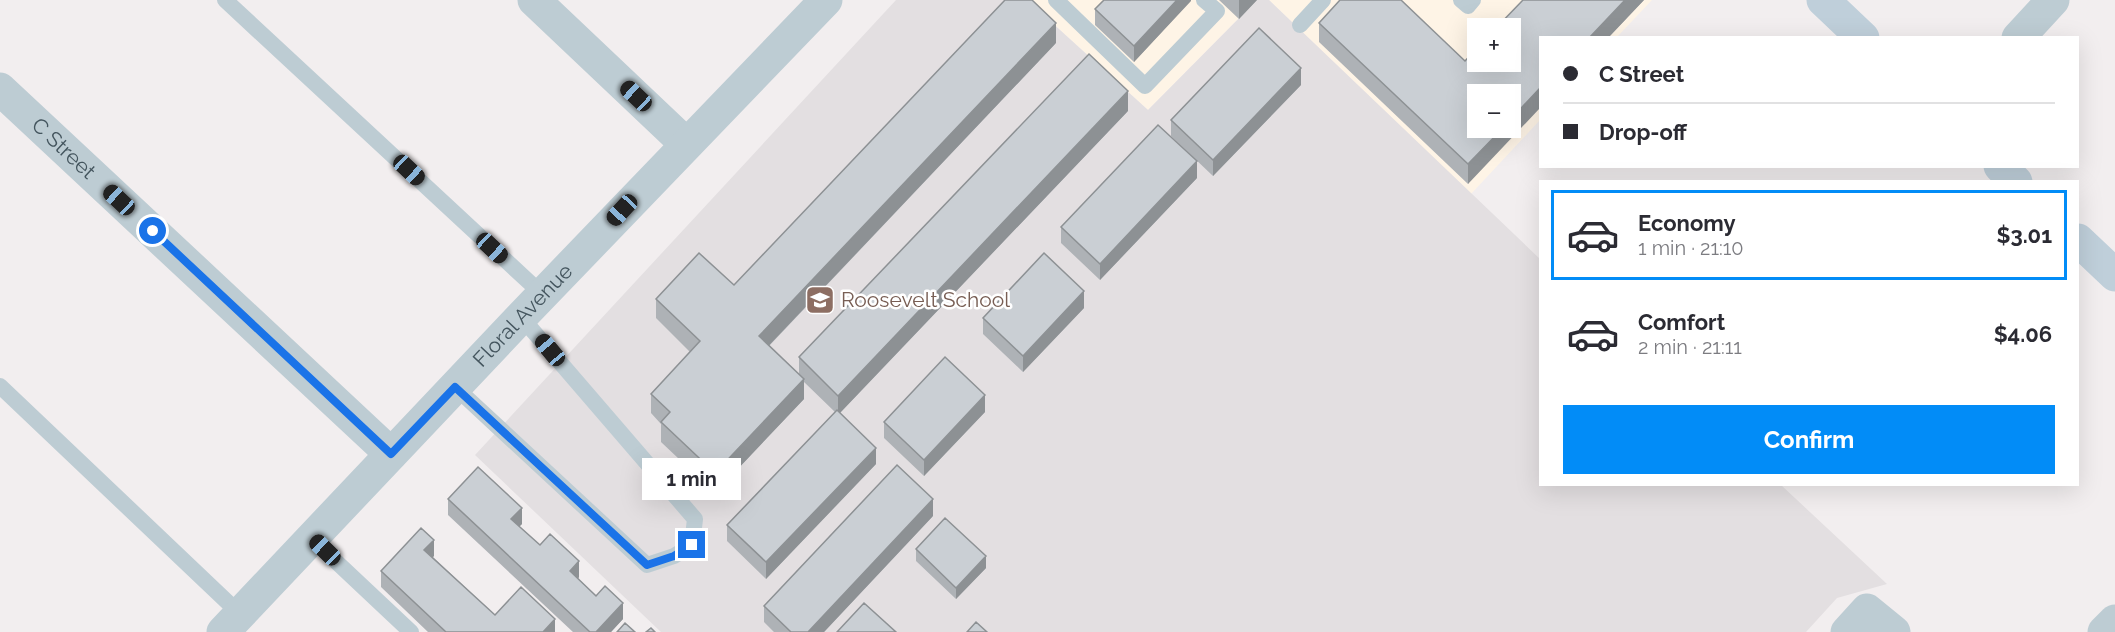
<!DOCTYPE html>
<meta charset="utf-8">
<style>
:root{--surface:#fff;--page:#f7f7f7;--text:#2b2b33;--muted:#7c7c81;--line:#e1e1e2;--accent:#028cf7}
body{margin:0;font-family:Raleway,sans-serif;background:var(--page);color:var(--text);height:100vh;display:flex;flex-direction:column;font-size:22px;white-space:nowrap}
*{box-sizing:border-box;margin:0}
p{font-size:20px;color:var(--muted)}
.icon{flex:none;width:33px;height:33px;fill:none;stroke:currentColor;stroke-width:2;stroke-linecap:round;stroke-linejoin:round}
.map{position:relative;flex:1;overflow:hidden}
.side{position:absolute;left:1539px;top:180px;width:540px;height:306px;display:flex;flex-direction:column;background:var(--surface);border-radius:0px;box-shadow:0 6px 24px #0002}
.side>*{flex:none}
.banner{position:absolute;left:1539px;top:36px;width:540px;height:132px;border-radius:0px;box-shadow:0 6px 24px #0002;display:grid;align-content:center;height:132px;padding:0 24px;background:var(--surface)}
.buttons{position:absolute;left:1467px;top:18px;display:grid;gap:12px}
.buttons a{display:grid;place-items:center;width:54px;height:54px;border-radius:0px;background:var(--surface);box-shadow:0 6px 24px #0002;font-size:30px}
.end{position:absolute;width:27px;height:27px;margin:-14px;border:8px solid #1a73e8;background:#fff;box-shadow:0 0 0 3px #fff}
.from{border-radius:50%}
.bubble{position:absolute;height:42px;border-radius:0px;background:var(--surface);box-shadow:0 6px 24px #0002;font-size:20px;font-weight:700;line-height:42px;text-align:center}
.car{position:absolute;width:18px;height:36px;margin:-18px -9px;border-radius:8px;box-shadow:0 0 4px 2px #0007;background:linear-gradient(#222 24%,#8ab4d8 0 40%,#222 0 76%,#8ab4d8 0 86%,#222 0)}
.banner b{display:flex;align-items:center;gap:21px;height:57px;font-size:22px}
.banner b+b{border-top:2px solid var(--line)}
.banner i{width:15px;height:15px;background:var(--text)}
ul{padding:10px 0 0;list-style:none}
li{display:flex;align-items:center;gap:18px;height:90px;margin:0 12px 9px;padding:0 12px;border:3px solid transparent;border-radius:0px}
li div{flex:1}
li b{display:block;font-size:22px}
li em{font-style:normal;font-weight:700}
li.on{border-color:var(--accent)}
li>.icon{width:54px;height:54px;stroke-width:1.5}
.primary-button{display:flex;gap:12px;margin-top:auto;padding:12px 24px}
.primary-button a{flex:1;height:69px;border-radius:0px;background:var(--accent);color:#fff;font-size:24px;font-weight:700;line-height:69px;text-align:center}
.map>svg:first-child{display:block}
.commercial{fill:#fef4e6;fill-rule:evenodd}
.education{fill:#e3dfe1}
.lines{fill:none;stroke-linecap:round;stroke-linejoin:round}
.service{stroke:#bdccd3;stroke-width:16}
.minor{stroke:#bdccd3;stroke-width:33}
.tertiary{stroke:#bdccd3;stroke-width:33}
.secondary{stroke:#bfcfda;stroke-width:33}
.wall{fill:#aeb2b6}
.shaded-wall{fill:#8d9194}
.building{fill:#cacfd4;stroke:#8d9194;stroke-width:1.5}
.route{stroke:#1a73e8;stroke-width:8}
.labels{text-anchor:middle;stroke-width:5;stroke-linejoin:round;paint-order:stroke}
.street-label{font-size:21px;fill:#44555e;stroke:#fff}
.education-label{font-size:21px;fill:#785e54;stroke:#fff;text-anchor:start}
</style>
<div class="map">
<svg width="2115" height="632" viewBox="0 0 2115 632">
<rect width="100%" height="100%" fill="#f2eeef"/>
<!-- commercial -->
<path class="commercial" d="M1027,0h230l-109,110z
M1269,0h383l-35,37 -77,1v82l-69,74zM1478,28h32v34h-32zM1478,94h32v34h-32z"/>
<!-- education -->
<path class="education" d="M896,0h131l121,110 109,-110h12l271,259v225l241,1 106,99 -50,14 -31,34h-1145l-186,-177z"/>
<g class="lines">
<!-- service -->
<path class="service" d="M225,0l317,294
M1056,0l89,86 72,-75 -13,-11
M1461,0l7,6 5,-6
M1300,25l23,-25
M0,386l240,228
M455,387l192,178 27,-9 18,-11 3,-26 -174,-202
M311,538l100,94"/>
<!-- minor -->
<g class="minor">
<path d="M534,0l152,144"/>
<path d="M2018,38l35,-38"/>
<path id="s1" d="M0,89l391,365"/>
<path d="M1847,632l20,-22 27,22"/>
<path d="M2104,632l11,-11"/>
</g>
<!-- tertiary -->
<path class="tertiary" id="s2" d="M223,632l298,-315 305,-317"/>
<!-- secondary -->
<path class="secondary" d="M1823,0l40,38
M2000,166l16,16
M2078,240l37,35"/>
</g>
<!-- wall -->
<path class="wall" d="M1191,0l-57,62 -39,-37v-16z
M1219,0h38l-18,19z
M1523,0h121l-36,38h-68l-72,146 -149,-142v-19l146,38z
M1056,43l-287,303 30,28v-17l329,-246 -288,302 36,51 -110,115 -39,-38v-16l108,-113 -31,-30v17l-89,94 -54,-51v-18l-10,-11v-19l39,-42 -34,-34v-19l78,-14z
M1301,85l-88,91 -42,-40v-16z
M1197,178l-97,102 -39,-37v-16z
M1084,308l-61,64 -40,-38v-16z
M985,412l-61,64 -40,-38v-16z
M448,499l74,25 -3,2 21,19 39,32 -1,2 45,40 -12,13h-38l-125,-117z
M933,516l-109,116h-50l-10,-10v-16z
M916,549l70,19 -30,31 -40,-38z
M434,556l-1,1 62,58 60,17h-127l-47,-45v-16z"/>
<!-- shaded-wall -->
<path class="shaded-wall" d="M1177,0h14v1l-57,61v-16z
M1239,0h18l-18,19z
M1625,0h19l-36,38h-19z
M1056,23v20l-297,313v-20z
M1301,68v17l-88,91v-16z
M1540,88v20l-72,76v-20l35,-36h7v-8z
M1128,91v20l-290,304v-19z
M1197,161v17l-97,102v-16z
M1084,291v17l-61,64v-16z
M804,379v20l-89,94v-20z
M985,395v17l-61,64v-16z
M876,448v16l-110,115v-17z
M933,499v17l-109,116h-16z
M522,508v16l-11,11v-16z
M434,540v16l-10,10v-16z
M986,556v12l-30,31v-11z
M579,561v16l-9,11v-17z
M623,603v16l-12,13h-15z
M555,619v13h-12z"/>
<!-- building -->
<path class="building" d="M1005,0h27l24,23 -297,313 45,43 -89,94 -54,-51 9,-10 -19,-18 49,-53 -44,-42 43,-46 35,32z
M1104,0h73l-43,46 -39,-37z
M1340,0h61l64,61 13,-14v15h32v-34h-14l27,-28h102l-36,38h-49v50l-30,32v-26h-32v34h25l-35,36 -149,-141z
M1259,28l42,40 -88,92 -42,-40z
M1089,54l39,37 -290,305 -39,-39z
M1158,125l39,36 -97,103 -39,-37z
M1044,253l40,38 -61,65 -40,-38z
M945,357l40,38 -61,65 -40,-38z
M837,410l39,38 -110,114 -39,-37z
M897,465l36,34 -125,133h-17l-27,-26z
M478,467l44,41 -11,11 29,26 10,-11 29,27 -9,10 26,25 9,-10 18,17 -27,29h-6l-142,-133z
M945,518l41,38 -30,32 -40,-39z
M421,528l13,12 -10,10 71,65 26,-28 34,32 -12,13h-97l-65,-61z
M864,603l32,29h-59z
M976,622l11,10h-20z
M625,623l10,9h-18z
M651,628l4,4h-9z"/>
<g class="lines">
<!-- route -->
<path class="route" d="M153,231l238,223 64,-67 192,178 27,-9 18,-11"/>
</g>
<!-- icons -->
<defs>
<g id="school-square" transform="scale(1.5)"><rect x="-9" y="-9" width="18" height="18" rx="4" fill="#8d6e63" stroke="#fff"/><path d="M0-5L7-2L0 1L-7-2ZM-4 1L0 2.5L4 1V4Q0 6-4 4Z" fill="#fff"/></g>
</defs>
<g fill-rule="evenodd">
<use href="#school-square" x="820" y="300"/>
</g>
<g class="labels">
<!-- street labels -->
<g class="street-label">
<text dy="7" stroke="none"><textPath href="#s1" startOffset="87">C Street</textPath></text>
<text dy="7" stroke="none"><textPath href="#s2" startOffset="436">Floral Avenue</textPath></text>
</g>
<!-- education labels -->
<g class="education-label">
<text x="841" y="307">Roosevelt School</text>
</g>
</g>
</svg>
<div class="buttons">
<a>+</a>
<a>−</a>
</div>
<i class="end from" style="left:153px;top:231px"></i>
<i class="end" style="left:692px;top:545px"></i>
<div class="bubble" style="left:642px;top:458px;width:99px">1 min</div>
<i class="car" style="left:636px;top:96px;rotate:313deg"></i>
<i class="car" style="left:409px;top:170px;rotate:133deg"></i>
<i class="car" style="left:119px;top:200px;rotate:313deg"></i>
<i class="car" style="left:622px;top:210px;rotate:223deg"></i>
<i class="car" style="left:492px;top:248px;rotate:133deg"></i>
<i class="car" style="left:550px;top:350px;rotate:320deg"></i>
<i class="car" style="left:325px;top:550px;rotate:314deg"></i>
<div class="banner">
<b><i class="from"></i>C Street</b>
<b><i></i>Drop-off</b>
</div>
<section class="side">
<ul>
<li class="on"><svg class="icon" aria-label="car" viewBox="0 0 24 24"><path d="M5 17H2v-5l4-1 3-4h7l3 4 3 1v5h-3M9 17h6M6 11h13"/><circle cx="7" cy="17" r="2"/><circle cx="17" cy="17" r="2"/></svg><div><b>Economy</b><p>1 min · 21:10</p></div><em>$3.01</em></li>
<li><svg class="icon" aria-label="car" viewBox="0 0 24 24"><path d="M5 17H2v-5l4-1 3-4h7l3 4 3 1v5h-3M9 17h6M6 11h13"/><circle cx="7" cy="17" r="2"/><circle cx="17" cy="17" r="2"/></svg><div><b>Comfort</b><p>2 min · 21:11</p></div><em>$4.06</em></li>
</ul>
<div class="primary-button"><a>Confirm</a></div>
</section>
</div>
